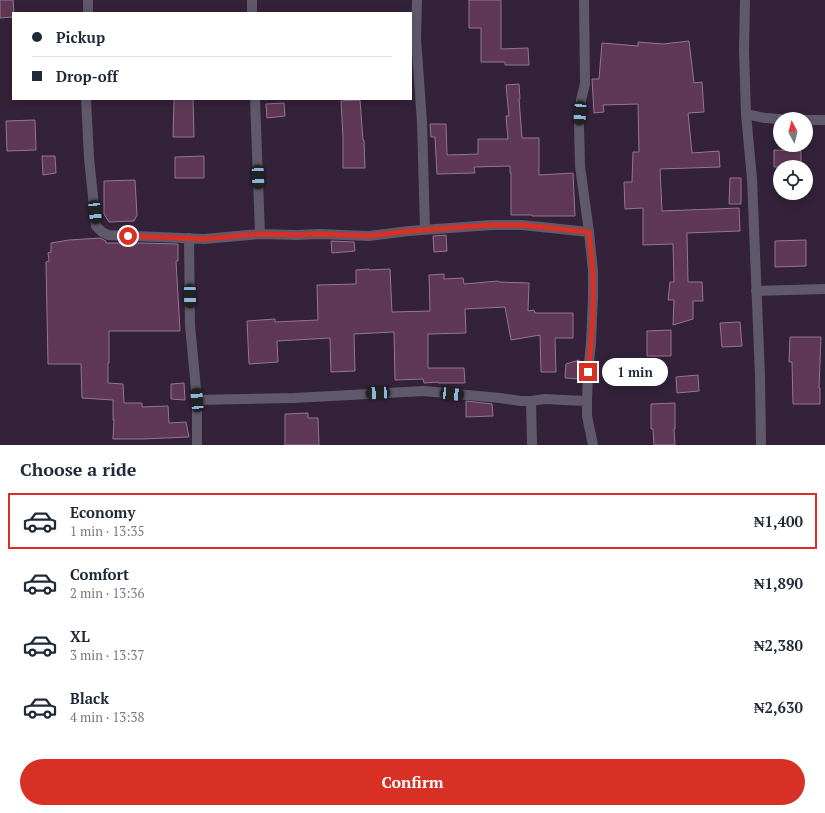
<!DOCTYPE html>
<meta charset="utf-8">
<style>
:root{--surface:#fff;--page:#f6f6f7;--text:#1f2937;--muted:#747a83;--line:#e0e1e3;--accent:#d93025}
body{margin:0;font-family:"PT Serif",serif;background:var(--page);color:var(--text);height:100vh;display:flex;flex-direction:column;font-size:15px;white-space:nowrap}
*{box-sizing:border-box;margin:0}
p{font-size:13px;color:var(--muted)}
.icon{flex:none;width:22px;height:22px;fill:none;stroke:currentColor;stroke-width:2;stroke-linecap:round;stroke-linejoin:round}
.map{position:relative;height:445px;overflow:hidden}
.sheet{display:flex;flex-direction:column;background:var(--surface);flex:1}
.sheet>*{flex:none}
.top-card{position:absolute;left:12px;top:12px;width:400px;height:88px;border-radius:0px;box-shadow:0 2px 10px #0003;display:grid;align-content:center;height:88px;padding:0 20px;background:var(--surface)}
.needle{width:26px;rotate:353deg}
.buttons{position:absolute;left:773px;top:112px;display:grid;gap:8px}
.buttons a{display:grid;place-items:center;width:40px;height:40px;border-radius:50%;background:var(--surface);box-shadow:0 2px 10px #0003;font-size:20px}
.end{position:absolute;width:18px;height:18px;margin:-9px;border:5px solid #d93025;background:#fff;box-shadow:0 0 0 2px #fff}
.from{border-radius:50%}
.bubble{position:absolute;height:28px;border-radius:14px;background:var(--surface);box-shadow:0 2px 10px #0003;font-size:13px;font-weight:600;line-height:28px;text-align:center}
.car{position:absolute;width:12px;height:24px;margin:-12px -6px;border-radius:5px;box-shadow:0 0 3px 1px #0007;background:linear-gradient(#222 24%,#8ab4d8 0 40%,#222 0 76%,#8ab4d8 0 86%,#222 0)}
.top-card b{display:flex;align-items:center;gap:14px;height:38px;font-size:15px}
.top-card b+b{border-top:1px solid var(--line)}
.top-card i{width:10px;height:10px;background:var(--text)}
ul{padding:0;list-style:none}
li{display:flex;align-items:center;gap:12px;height:56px;margin:0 8px 6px;padding:0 12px;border:2px solid transparent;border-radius:0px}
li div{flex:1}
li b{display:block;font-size:15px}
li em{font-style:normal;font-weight:600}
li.current{border-color:var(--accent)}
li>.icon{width:36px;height:36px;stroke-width:1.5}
h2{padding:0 20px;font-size:18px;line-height:48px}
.action{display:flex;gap:8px;margin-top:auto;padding:8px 20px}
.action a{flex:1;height:46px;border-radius:24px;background:var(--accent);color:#fff;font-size:16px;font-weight:600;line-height:46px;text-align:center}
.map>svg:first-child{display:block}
.building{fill:#5e3856;stroke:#94778d}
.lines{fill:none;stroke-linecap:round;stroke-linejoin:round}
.street{stroke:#60596c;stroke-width:10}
.route{stroke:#d93025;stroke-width:5}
</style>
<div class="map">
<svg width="825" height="445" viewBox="0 0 825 445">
<rect width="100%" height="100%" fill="#332239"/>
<!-- building -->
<path class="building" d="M0,0h13l1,13h-1v4l-13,1z
M469,0h32v49l27,-1 1,17h-24v-3h-24v-34h-12z
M689,41l5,42 8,-1 2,30 -16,1 4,40 27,-2 1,16 -60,2 2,42 77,-3 1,23 -53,2 1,49h14l1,19h-10v18l-20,6 1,-25h-6l2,-18h4l-1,-38 -30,1v-37l-18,1 -1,-27h8l1,-30h6l-1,-48 -35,1 1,7 -10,1 -2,-34h7l3,-36 36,3v-4l25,2z
M519,84l1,15h-1l3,39h17v37l34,-2 2,43h-43v-1h-21v-42h-1v-7l-36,1 1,6 -38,1 -2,-37h-4l-1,-13h16l1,31 31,-1v-15h30l-2,-23h3l-3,-31z
M174,99h19l1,38h-21z
M360,100l3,40h1l1,28h-22v-31l-2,-36z
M284,103l1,13 -18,2 -1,-14z
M35,120l1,30 -29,1 -1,-30z
M774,150l27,1v16h-27z
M42,156h13l1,17 -13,2z
M204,156v22h-29v-21z
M730,178h11v26h-12z
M135,180l2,35 -3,6 -25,1 -5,-8v-33z
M446,235l1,16 -13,1 -1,-16z
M100,238l6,3v2h35l37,1v17h-2l4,70h-71v32h-1v20l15,1 1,19h18v4l26,-1 1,17 17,-1 3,15 -47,2h-29l1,-19h-1v-20l-31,-2 -1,-34h-33l-2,-102 3,-1 -1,-8 3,-1v-9l18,-3z
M806,240v26l-31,1v-26z
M331,241l23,1 1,9 -23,2z
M369,269v1l21,-1 2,43 38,-1 -1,-36 15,-1v5l19,-1 1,6 34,-3 1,1 30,1 -1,28 6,-1 1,3h38v25h-18l1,34h-15l-1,-37 -29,5 -6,-33 -40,2 1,24 -38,1v34h36l1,15h-27v-1l-14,1 -1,-4 -28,1 -1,-48 -40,2 1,37 -24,1 -1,-34 -53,3 1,21 -29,2 -2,-43 28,-2v3l43,-2 -1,-35 39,-1v-14z
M740,322l2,24 -20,1 -2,-24z
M671,330v26h-24v-25z
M790,337h31l-2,51h1v16h-27l-1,-42h-3z
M579,360l1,19 -15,-1 1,-14z
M698,375l1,16 -22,2 -1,-16z
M184,383l1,17 -14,-1v-15z
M466,401l26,3 1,12 -27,1z
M675,403v26h-1l1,16h-21l-1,-16h-2v-25z
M308,413v5h10l1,27h-34v-31z"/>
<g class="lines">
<!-- street -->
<path class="street" d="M88,0v13
M252,0v13
M417,0l-1,38 6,84 3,108
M584,0l1,84 -4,16 -2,25 1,41 9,66 4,39v26l-2,46 -3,29 -1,29v15l6,29
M745,0l-1,50 2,64 6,65 8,197 1,69
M86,99l3,59 7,68 6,6 6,3 51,2 45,2 56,-5 37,1 22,-1 50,2 40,-5 82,-6h31l67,7
M255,99l5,135
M746,114l19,4 15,1
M806,120h19
M189,238l1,87 7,75v45
M756,291l69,-2
M197,400l97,-2 130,-7 76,7 21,3h10l14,-2 18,1 24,1
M531,401l1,43"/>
</g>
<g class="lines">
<!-- route -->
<path class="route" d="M128,236l31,1 45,2 56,-5 37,1 22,-1 50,2 40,-5 82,-6h31l67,7c2,22 5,43 4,65 0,25 -2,50 -5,75"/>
</g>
</svg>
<div class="buttons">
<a><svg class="needle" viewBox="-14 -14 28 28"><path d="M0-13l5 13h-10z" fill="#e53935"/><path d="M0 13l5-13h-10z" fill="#747a83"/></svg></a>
<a><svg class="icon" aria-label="locate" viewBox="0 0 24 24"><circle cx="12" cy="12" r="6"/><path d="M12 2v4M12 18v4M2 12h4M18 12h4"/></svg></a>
</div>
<i class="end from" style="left:128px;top:236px"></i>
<i class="end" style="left:588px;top:372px"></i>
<div class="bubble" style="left:602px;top:358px;width:66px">1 min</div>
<i class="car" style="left:580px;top:113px;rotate:184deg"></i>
<i class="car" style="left:258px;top:177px;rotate:178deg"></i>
<i class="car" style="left:95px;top:212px;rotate:174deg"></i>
<i class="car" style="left:190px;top:296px;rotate:179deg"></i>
<i class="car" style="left:378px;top:393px;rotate:267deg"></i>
<i class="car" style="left:452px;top:394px;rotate:96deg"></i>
<i class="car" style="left:197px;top:400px;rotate:355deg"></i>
<div class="top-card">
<b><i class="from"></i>Pickup</b>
<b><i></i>Drop-off</b>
</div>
</div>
<section class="sheet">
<h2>Choose a ride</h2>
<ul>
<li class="current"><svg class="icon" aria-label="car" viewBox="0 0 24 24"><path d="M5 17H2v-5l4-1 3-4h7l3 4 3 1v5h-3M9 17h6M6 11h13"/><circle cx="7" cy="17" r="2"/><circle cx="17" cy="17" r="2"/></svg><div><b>Economy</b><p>1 min · 13:35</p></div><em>₦1,400</em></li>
<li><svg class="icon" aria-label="car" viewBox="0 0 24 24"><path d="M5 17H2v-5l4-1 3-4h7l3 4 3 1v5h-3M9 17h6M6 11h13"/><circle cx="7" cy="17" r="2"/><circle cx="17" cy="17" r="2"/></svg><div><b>Comfort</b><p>2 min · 13:36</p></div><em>₦1,890</em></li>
<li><svg class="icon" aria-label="car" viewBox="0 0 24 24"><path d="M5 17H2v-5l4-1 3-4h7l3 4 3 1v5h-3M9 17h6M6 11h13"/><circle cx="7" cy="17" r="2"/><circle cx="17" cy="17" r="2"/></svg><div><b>XL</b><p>3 min · 13:37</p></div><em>₦2,380</em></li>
<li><svg class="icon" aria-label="car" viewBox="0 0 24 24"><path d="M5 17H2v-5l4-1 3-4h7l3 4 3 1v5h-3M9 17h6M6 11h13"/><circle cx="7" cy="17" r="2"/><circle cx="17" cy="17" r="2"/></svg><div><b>Black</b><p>4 min · 13:38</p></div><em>₦2,630</em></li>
</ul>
<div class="action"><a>Confirm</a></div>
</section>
